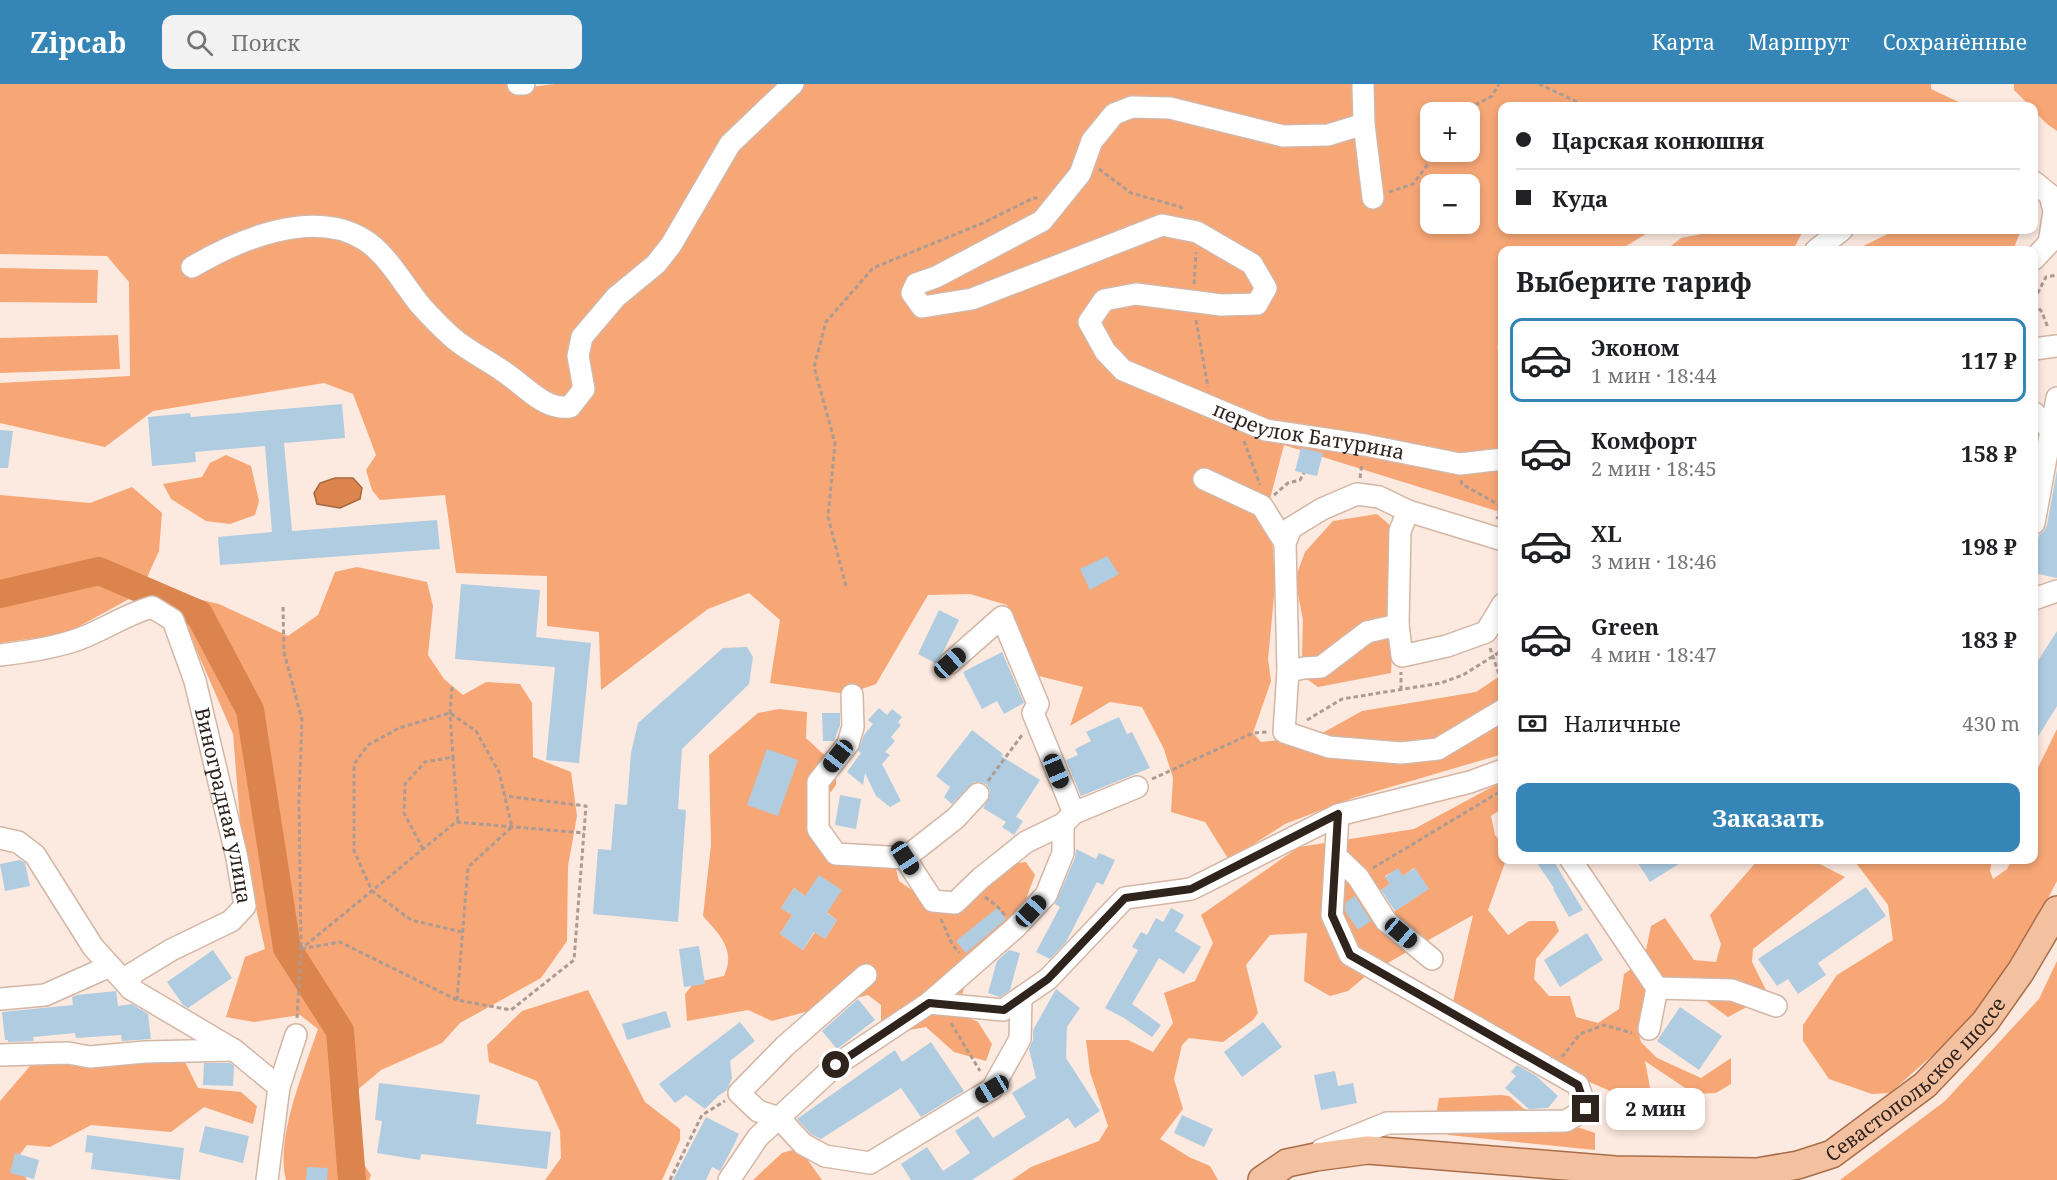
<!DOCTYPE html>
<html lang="ru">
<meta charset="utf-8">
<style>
:root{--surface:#fff;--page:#f2f2f2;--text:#202124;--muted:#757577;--line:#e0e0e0;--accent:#3585b7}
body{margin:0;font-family:"Noto Serif",serif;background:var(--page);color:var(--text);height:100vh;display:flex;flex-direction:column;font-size:22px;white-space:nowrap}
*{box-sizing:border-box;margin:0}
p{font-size:20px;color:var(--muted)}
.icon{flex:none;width:33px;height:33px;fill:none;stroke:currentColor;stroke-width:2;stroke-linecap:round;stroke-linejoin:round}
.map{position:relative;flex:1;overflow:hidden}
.drawer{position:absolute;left:1498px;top:162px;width:540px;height:618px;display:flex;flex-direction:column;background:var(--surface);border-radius:12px;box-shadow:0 3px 9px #0003}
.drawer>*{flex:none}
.banner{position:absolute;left:1498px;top:18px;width:540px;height:132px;border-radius:12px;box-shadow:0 3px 9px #0003;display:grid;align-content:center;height:132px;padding:0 18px;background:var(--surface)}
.controls{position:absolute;left:1420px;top:18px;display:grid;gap:12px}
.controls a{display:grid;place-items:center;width:60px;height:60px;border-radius:12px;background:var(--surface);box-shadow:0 3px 9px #0003;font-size:30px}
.end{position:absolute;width:27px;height:27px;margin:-14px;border:8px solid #2e231d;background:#fff;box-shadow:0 0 0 3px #fff}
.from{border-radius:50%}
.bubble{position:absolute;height:42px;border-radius:12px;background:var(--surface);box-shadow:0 3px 9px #0003;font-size:20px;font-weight:700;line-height:42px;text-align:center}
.car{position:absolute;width:18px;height:36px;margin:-18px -9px;border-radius:8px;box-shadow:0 0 4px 2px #0007;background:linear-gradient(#222 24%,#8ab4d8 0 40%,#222 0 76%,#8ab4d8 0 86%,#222 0)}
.banner b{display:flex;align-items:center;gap:21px;height:57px;font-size:22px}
.banner b+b{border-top:2px solid var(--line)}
.banner i{width:15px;height:15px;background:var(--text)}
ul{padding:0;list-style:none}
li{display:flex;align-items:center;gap:18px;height:84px;margin:0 12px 9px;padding:0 6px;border:3px solid transparent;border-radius:12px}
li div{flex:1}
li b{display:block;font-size:22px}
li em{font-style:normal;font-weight:700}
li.on{border-color:var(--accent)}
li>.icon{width:54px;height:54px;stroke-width:1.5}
h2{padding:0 18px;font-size:27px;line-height:72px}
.pay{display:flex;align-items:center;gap:15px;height:66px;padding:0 18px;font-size:22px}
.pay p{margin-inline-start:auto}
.cta{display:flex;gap:12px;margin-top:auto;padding:12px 18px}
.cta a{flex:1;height:69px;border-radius:12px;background:var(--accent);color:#fff;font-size:24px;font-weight:700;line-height:69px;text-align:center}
header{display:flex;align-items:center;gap:36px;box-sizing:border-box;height:84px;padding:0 30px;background:var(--accent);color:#fff}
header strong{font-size:28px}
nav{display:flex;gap:33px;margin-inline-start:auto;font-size:21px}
.search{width:420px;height:54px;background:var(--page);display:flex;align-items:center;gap:15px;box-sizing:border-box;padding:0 21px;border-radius:12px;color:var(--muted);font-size:22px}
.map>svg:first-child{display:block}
.green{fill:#f7a776;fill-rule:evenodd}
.water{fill:#db844d;stroke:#a7673f;stroke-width:1.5}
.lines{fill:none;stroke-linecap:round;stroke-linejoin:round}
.river{stroke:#db844d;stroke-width:28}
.building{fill:#b0cce1}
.minor-casing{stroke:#d3b6a5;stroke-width:24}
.major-casing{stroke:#a96e49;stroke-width:30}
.path{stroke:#ab9b93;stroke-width:3;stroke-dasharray:4.5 3;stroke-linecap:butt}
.minor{stroke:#fff;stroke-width:21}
.major{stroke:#f3c0a0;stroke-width:27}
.route{stroke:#2e231d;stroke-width:8}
.labels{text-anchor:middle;stroke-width:5;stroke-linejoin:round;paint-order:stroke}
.street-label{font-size:20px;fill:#2e231d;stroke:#fbfbfb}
</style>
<header>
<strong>Zipcab</strong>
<div class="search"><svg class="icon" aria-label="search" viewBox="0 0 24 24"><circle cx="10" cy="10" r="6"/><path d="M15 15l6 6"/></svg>Поиск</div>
<nav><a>Карта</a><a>Маршрут</a><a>Сохранённые</a></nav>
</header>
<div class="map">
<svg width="2057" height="1096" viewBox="0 0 2057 1096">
<rect width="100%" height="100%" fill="#fce9df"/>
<!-- green -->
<path class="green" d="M0,0h512l3,5 40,-5h1376v5l36,17h-464v124h149l-32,20h-117v92l-6,5 6,10v156l-219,-68 -14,54 5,87 -7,73 3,22 -18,52 8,9 56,-6 45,-25 114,-19 27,-18v80l-150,44 -68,26 -56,36 -24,-38 -34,-10 2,-34 -9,-29 -22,-42 -32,-5 -40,24 13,-39 -48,-12 -28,-70 -37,-11 -42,1 -52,89 -29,10 -77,-11 10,-63 -31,-27 -41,16 -107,81 -2,-58 -52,-6v-50l-91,-3 -11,-78 -65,5 -8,-10 -6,-20 10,-15 -23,-61 -29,-11 -171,28 -48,36 -105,-24v-40l130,-7 -1,-94 -22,-26 -107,-2zM1431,28h39v40h-39zM1431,100h39v40h-39z
M2014,0h43v47l-10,-7 -13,-13v-5h-4l-16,-16z
M1722,146h79l2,1 -10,19h-127l15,-12z
M1896,146h125l-8,20h-158z
M0,184l98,2 -1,33 -97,-1z
M118,251l2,34 -120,4v-35z
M226,371l25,11 8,35 -4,14 -25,9 -24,-3 -35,-22 -8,-15 39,-7 8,-14z
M132,403l30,26 -3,38 -19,42 -75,41 -65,9v-148l90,8z
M1377,430l14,12 5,32 -5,115 -73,14 -14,-10 -2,-24 1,-33 -8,-41 10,-27 28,-31z
M357,483l70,15 6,24 -5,49 16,24 19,16 23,-13 34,2 12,19 1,54 38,15 6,44 -9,50 -1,75 -26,37 -81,45 -18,20 -61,27 -38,32 -3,27 31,46 -2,5h-83c-11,-42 18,-109 32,-151l-18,-14 -46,7 -28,-5 19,-60 20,-8 -23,-104 -9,-111 -57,-131 22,-4 21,5 69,32 30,-21 17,-43z
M779,625l28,3 -1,26 30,28v19l-19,25v37l25,8 26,-10 22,1 9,35 40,28 61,-44 26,-3 9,13 -14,37 -52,44 -6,37 -24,11 39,18 14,22 -6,17 -32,-9 -28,-25 -45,8v-30l-13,-10 -96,26 -24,-11 -61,11 -2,-27 9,-11 30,-7c12,-26 -4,-41 -21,-60l8,-71 -2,-90 49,-42zM794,804l43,32 -12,19 -10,-7 -12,18 -23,-16 12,-19 -11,-7z
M2057,645v152l-38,73 -39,59 -90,80 -18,1 -43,-15 -26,-38v-16l34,-50 56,-35 -5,-35 -32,-42 1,-3h135l-2,11 3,8 14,-10 5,-9h22v-84z
M1503,697v27l-12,8 4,19 8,10v15h3l-18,50 20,25 21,-14h26l4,10 -23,28 -2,20 15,17h21l6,21 22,6 21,-14 5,-35 20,-14 7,-34 14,-8 29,42 22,2 5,-18 -11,-29 48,-55h54l33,17 -92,72 -1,13 14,28 -6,10 -32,17 -33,-24 -37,5 -21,29 4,15 16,16 44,20 30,-20v26l-15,9 -22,1 -49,-33 5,27 -17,13 -64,-28 -117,-67 21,-91 -105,59 -20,17 -18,5 -26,-15 3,-48 -37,2 -24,30 12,48 -5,7 -30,22 -34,-4 -7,7 -8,34 9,30 -23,30 29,18 21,9 8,14h-206l19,-13 68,-26 9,-15 -18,-54 -4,-32h42l25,12 20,-29 -9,-30 31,-12 18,-38 -12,-28 98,-68 115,-18zM1414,784l14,21 -39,26 -14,-21 15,-10 -5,-8 13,-7 5,7z
M2057,877v219h-217l105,-79 94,-102z
M588,906l57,112 35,27v11l-18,40h-117l16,-22 -1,-27 -23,-50 -48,-19 -2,-17 35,-34z
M183,974l15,30 43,4 16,14 -4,18 -49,-17 -33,25 -80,-7 -41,22 -23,-2 -10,13 10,22h-27v-79l30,-35z
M1501,1011l8,1 15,13 71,24v17l-146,-15 -15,-9 5,-28z
M799,1064l23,32h-69l29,-27z"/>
<!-- water -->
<path class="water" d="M335,394h18l9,10 -2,11 -20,9 -23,-4 -3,-11 6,-10z"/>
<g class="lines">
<!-- river -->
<path class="river" d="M0,510l99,-23 100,43 51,96 37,238 53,83 12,149"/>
</g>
<!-- building -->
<path class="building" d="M342,320l3,34 -61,5 8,88 145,-11 3,29 -220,16 -2,-28 54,-5 -7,-86 -70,6 1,10 -44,4 -4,-49 42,-4 1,4z
M0,346l13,1 -5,37h-8z
M1301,364l22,5 -6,23 -22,-5z
M2057,386v108l-23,-5v-15l5,-23 5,-4 3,-6z
M1107,472l12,18 -29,16 -10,-21z
M461,500l79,6 -4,47 55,6 -12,120 -33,-3 9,-93 -100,-8z
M939,526l20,10 -22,44 -19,-10z
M2057,547v75l-23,37v-76z
M747,563l6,10 -4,27 -67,65 -4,60 8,1 -8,112 -85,-8 5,-65 13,1 4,-46 12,1 4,-52 7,-30 85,-75z
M1002,568l22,51 -20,11 -7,-13 -15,8 -19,-37z
M879,624l8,7 5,-6 10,8 -4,5 3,3 -10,12 4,4 -10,11 5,3 -8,9 19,37 -11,6 -14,-11 -11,-23 -2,12 -16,-13 14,-19 -3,-2 6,-16 9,-11 -5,-4z
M822,629h18v12l-6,16h-11z
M1119,633l8,17 5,-2 18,36 -69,28 -15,-36 12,-5 -3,-6 16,-8 -5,-9z
M972,646l31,24 -2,2 39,24 -24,37 7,4 -9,14 -12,-8 4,-5 -23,-14 7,-12v-6l-4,-6 -6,-2h-6l-22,22 -8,-7 6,-10 -14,-11z
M767,665l31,11 -20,56 -31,-11z
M840,711l21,4 -5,30 -21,-4z
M1076,765l20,10 3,-6 16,7 -12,25 -6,-3 -31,60 -16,17 -14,-7 24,-45 -5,-3 20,-46z
M20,776l5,3 5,23 -25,5 -5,-27z
M1535,776h18l30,50 -14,7 -16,-28 1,-1z
M1636,776h49l-35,22z
M1398,784l5,8 12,-8 14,21 -34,22 -14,-21 9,-6 -5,-7z
M819,791l23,15 -15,23 10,7 -12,19 -11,-7 -11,18 -23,-16 12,-19 -11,-7 13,-20 11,8z
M1866,803l20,29 -68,47 8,12 -28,19 -10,-15 -11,7 -19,-27z
M1355,812l16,25 -13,9 -13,-19 1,-9z
M997,824l9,11 -40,34 -10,-12z
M1171,824l13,7 -9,16 26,16 -17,27 -25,-16 -27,46 29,21 -9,12 -28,-19 -19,-10 33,-58 -6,-3 9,-15 6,3 9,-17 7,4z
M1587,849l16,27 -43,27 -16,-27z
M699,862l6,38 -21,3 -5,-38z
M213,866l19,28 -44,30 -5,-3 -16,-23z
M1009,866l11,3 -10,37 -10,7 -12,-4 9,-32z
M1056,905l24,19 -13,19 -1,31 34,53 -25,17 -7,-10 -96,62h-61l-10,-16 26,-17 16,24 27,-18 -15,-22 23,-15 15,22 33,-21 -14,-24 24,-15 -7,-29 4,-9v-10z
M116,907l2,15 14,-2 16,10 3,25 -29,2 -1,-6 -45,3 -1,-5 -42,4 1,4 -26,1v-2h-3l-3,-28 71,-7 -1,-8 5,-2z
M858,915l17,21 -38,29 -15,-18z
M1680,923l42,29 -23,34 -42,-29z
M666,927l5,16 -44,13 -5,-16z
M740,938l15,19 -25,20 2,17 -5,12 -9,6 -13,13 -19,-14 -11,8 -16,-19z
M1263,938l19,25 -40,30 -18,-25z
M931,958l33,49 -43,26 -20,-29 -80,51 -10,-5 -14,-15 98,-69 7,12z
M204,979h26l4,3 -1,20 -30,-1z
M1517,981l18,10 23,21 -10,12 -19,1 -24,-21 11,-12 -5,-4z
M1335,987l3,15 15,-3 4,20 -36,7 -7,-35z
M379,999l101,12 -4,29 75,8 -4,37 -126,-15 -1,6 -43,-7 5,-32 -7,-1z
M1182,1031l31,14 -9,18 -30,-14z
M706,1033l33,17 -5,11 -14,26 -8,-4 -6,13h-33z
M205,1042l44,10 -6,27 -44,-11z
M87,1051l97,13 -4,32 -89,-11 2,-16 -8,-1z
M15,1069l24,7 -5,19 -24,-6z
M307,1083l21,1 -1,12h-21z"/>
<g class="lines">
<!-- minor casing -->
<g class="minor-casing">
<g id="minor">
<path d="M518,0h6"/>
<path d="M1363,0l1,40 9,74"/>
<path id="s1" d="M1364,40l-36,11 -45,1 -113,-28 -38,-1 -18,7 -22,27 -12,33 -38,47 -106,56 -20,7 -4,9 10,14 50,-8 190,-74 35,7 55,32 14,24 -9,16 -36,1 -85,-11 -32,6 -15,22 16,29 18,19 143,60 99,15 95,19 43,-5"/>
<path d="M2034,98l16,13 4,16 -5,32 -15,16"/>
<path d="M1816,166l26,-20"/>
<path d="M192,183c46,-27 120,-59 171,-28 24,14 41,47 59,68 11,12 23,25 36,35 17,13 37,22 53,35 18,13 35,33 59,30l14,-18 -6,-33 4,-19 34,-40 40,-33 15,-19 59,-101 63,-60"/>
<path d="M2034,265l23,-3"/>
<path d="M2034,329l17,17"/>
<path d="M1204,395l58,27 23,37"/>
<path d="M2034,439l23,-125"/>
<path d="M1503,456l-95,-29 -29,-14 -22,-3 -35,15 -31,19 -6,15 3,128 -4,61 45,15 72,6 37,-4 65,-39"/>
<path d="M2034,515l23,-8"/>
<path d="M1398,541l2,-94 8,-20"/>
<path id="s2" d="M0,571c26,-3 54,-7 79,-16 25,-9 45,-24 73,-32l21,13 22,61 42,177 8,48 -14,15 -60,29 -41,25 1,14 103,61 45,37 -12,93"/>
<path d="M950,579l52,-46 36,87 -5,9 41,100"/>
<path d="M1288,587l16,-3 17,-1 46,-35 31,-7 4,31 45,-10 39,-14 17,-28"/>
<path d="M852,611l1,32 -5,17 -30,38v47l18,25 69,4 28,43 22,2 26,-25 45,-36 37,-18 11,-11 63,-26"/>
<path d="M0,754l18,4 17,13 58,92 38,42"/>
<path d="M1336,772l22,21 28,44 46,38"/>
<path d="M905,774l51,-40 22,-24"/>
<path d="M1571,776l86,128 -8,41"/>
<path d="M866,891l-81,71 -46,47 19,18 21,7 24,26 22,12 45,7 122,-74 28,-50 1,-41"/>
<path d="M1657,904l75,2 44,16"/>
<path d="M0,915l45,-4 65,-29"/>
<path d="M929,919l74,7 45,-31 77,-81 66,-9 147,-74 132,-33 33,-12"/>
<path d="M0,971l68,-2 22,4 55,-5 89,-2"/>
<path d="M279,1003l17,-52"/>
<path d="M1321,1066l66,-27 179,-2 20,-12 -8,-24 -228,-130 -18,-40 6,-100"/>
<path d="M729,1096l29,-43 78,-72 93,-62 86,-75 31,-33 17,-42v-29"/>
</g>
</g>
<!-- major casing -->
<g class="major-casing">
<g id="major">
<path id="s3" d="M1262,1096l25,-17 29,-6 52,-7 247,20 142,2 41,-7 34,-11 93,-69 60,-63 36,-51 36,-61"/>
</g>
</g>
<!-- path -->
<path class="path" d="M1539,0l47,22
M1462,28l30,-16 7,-12
M1099,85l32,24 50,14 2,3
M1389,108l24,-8 15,-20 5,-12
M1194,200l2,-32
M2034,216l12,-23 11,-2
M2034,219l8,9 6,16
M1196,236l12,67
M1244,357l16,44
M1360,394l2,-15
M1461,396l1,4 39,22 -4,13
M1274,411l14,-12 12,-3 4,-7
M846,502l-18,-69 7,-74 -21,-76 12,-45 47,-54 110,-45 50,-25h5
M283,523l1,45 18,68 -3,80 2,149 39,-7 117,58 54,10 63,-50 12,-154 -81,-10
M1490,564l13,38
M452,603l-2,26 3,44
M1401,606v-18
M1307,636l35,-21 99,-16 22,-8 40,-25
M1152,695l101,-46 14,-1
M988,697l34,-46
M423,765l-19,-36 1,-29 20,-22 28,-5 5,64
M1373,784l128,-77
M985,813l12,9 8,9
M941,835l11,25 7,9
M457,916l11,-133 44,-40 -13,-55 -23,-41 -26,-18 -51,15 -31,17 -14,19v87l18,40 39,29 51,12
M297,934l4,-69 155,-127 128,11
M951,939l29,48
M1562,973l18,-23 24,-9 28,8
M670,1096l32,-65 23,-14"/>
<!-- minor -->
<use href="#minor" class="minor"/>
<!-- major -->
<use href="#major" class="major"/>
</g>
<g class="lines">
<!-- route -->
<path class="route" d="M836,981l93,-62 75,7 44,-31 77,-81 66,-9 147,-75 -6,101 18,40 228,130 8,24"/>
</g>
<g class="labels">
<!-- street labels -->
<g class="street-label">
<text dy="7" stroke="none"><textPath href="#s1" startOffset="1392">переулок Батурина</textPath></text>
<text dy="7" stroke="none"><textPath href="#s2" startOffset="378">Виноградная улица</textPath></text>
<text dy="7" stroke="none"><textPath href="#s3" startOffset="692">Севастопольское шоссе</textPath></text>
</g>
</g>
</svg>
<div class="controls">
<a>+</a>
<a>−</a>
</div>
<i class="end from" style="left:836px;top:981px"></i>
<i class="end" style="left:1586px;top:1025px"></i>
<div class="bubble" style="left:1606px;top:1004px;width:99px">2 мин</div>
<i class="car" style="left:950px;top:579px;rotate:48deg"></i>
<i class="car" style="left:838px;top:672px;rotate:218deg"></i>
<i class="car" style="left:1056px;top:687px;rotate:157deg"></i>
<i class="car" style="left:905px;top:774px;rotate:147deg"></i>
<i class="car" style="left:1031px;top:827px;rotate:43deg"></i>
<i class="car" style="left:1401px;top:849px;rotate:130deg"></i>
<i class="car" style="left:992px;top:1005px;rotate:239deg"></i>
<div class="banner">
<b><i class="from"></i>Царская конюшня</b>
<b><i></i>Куда</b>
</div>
<section class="drawer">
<h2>Выберите тариф</h2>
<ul>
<li class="on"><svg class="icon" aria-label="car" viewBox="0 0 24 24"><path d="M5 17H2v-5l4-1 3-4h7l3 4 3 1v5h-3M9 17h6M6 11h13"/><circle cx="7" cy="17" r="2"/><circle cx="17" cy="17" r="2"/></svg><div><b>Эконом</b><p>1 мин · 18:44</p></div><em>117 ₽</em></li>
<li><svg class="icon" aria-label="car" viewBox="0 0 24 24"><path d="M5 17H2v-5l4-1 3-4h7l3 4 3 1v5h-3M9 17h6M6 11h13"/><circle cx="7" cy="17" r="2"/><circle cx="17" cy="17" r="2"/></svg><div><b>Комфорт</b><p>2 мин · 18:45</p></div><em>158 ₽</em></li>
<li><svg class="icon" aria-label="car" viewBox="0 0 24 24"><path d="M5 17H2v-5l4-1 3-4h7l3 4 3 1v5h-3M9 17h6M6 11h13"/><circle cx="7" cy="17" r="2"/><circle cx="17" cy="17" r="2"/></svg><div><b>XL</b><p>3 мин · 18:46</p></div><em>198 ₽</em></li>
<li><svg class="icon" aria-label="car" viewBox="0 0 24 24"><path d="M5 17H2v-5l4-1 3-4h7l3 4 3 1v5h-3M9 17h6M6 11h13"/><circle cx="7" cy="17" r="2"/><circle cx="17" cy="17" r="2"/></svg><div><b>Green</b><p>4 мин · 18:47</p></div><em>183 ₽</em></li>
</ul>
<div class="pay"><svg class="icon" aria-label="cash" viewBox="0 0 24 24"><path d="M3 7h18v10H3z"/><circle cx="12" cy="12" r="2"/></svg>Наличные<p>430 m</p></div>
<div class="cta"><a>Заказать</a></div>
</section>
</div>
